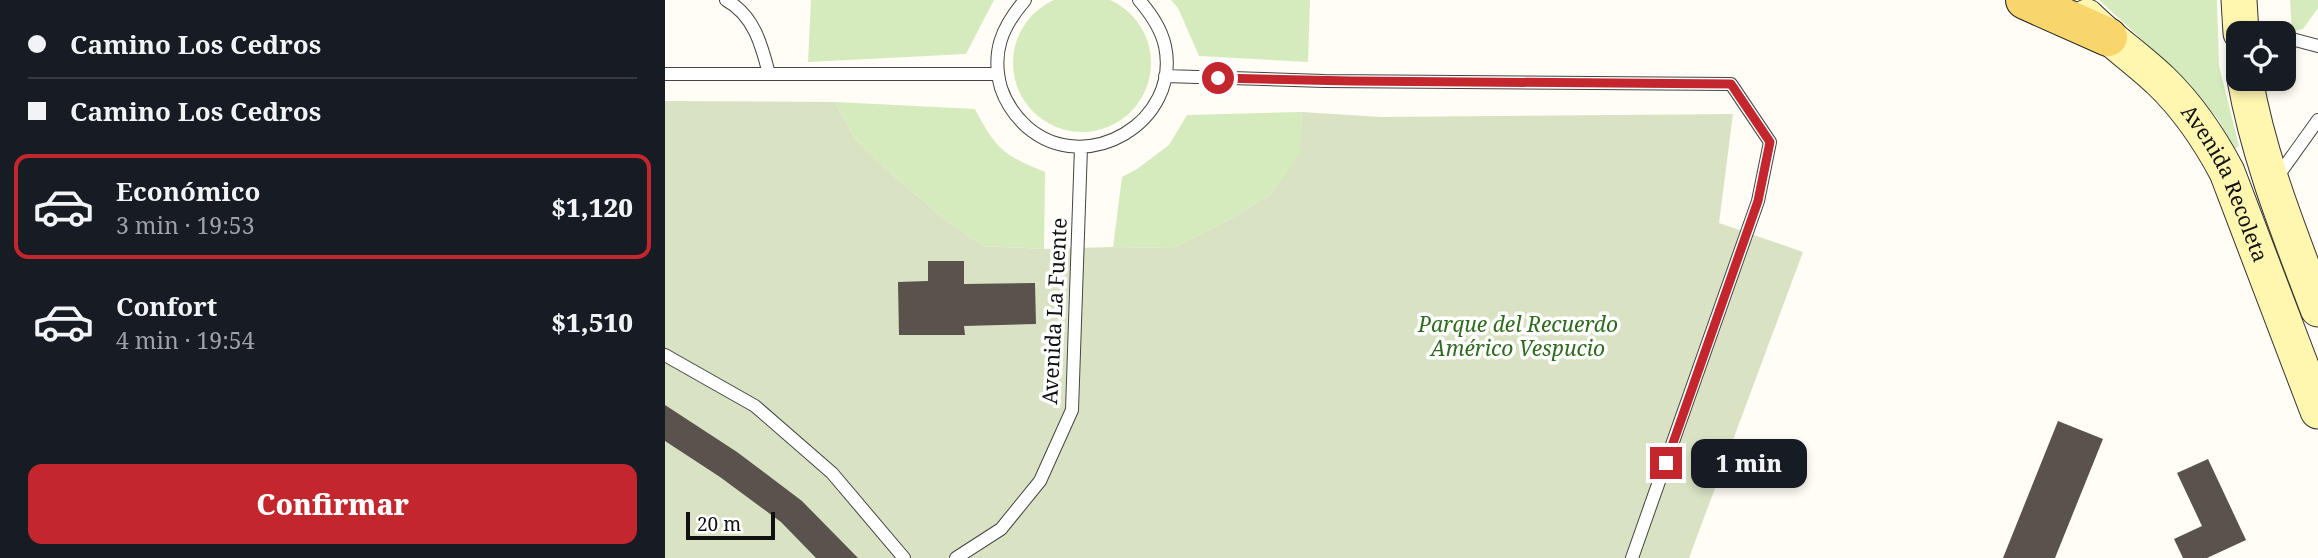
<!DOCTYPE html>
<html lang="es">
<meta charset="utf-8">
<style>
:root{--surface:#171b24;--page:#20242c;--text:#f1f3f6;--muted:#9ea1a6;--line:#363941;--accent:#c4262e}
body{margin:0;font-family:"Noto Serif",serif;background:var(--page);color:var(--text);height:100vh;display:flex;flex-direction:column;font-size:26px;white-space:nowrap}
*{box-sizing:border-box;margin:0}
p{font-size:23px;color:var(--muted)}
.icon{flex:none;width:38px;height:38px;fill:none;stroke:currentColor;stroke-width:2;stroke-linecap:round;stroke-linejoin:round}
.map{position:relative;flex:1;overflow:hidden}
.drawer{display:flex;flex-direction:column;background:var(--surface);width:665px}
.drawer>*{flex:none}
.banner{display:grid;align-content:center;height:154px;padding:0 28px;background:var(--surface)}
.tools{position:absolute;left:1561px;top:21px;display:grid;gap:14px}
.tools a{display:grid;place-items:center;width:70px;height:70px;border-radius:14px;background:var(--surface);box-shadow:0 4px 10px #0003;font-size:35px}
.scale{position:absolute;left:21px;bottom:18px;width:89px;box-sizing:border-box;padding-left:7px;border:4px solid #111;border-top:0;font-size:19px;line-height:24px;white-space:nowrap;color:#111;-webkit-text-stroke:5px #fff;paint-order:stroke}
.end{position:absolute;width:32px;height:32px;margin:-16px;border:9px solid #c4262e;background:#fff;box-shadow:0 0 0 4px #fff}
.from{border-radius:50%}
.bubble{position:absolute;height:49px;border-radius:14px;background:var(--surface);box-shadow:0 4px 10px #0003;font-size:23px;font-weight:800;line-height:49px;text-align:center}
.banner b{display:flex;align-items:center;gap:24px;height:66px;font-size:26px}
.banner b+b{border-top:2px solid var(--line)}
.banner i{width:18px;height:18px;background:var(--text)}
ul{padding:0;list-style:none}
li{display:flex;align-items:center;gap:21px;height:105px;margin:0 14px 10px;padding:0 14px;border:4px solid transparent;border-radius:14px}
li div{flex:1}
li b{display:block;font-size:26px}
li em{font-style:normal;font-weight:800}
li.current{border-color:var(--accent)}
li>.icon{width:63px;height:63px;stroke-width:1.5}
.action{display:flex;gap:14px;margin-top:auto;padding:14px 28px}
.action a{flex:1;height:80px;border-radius:14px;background:var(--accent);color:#fff;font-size:28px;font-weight:800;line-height:80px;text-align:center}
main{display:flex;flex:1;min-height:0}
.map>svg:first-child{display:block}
.green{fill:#d5ebbd}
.cemetery{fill:#d9e3c4}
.building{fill:#5a524d}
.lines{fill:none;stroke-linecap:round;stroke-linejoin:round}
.lane-casing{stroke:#444;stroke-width:14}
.secondary-casing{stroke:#333;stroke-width:37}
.primary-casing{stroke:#222;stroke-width:40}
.lane{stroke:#fff;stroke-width:12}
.secondary{stroke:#fff6b0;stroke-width:35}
.primary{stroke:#f9d66b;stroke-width:38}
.route{stroke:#c4262e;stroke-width:9}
.labels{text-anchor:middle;stroke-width:7;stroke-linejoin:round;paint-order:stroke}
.street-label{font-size:21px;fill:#111;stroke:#fff}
.park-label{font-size:21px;font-style:italic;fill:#2f6b1f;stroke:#fff}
</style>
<main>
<section class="drawer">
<div class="banner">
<b><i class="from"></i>Camino Los Cedros</b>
<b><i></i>Camino Los Cedros</b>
</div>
<ul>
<li class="current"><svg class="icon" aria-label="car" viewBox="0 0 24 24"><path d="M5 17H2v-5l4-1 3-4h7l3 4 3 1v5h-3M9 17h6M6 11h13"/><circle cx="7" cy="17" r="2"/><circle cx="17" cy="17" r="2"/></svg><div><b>Económico</b><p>3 min · 19:53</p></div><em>$1,120</em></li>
<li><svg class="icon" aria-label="car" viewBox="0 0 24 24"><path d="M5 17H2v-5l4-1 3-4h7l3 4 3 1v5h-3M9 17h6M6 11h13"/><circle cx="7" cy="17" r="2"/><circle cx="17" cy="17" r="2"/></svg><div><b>Confort</b><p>4 min · 19:54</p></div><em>$1,510</em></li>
</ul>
<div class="action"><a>Confirmar</a></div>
</section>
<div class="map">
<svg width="1653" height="558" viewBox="0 0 1653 558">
<rect width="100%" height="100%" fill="#fffdf5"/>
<!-- green -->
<path class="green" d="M348 63a69 69 0 1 1 138 0a69 69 0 1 1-138 0Z
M146,0h183l-28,54 -158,8z
M506,0h139l-2,62 -109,-6 -21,-48z
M1434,0h118l2,66 20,80 -6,4 -13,-28 -32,-40z
M1625,0h28v8l-15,21 -11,2z
M170,102l140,7c21,40 28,46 70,63l-1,77 -61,-3 -35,-24 -53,-45 -41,-40z
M637,112l-1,42 -31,41 -49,29 -48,24 -60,-1 9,-70 15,-8 32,-24 18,-30z"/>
<!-- cemetery -->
<path class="cemetery" d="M0,101l170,1 19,35 41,40 53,45 35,24 61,3 68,-2 61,1 48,-24 49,-29 30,-41 2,-42 79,5 352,-3 -14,109 84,29 -114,306h-1024z"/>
<!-- building -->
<path class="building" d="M263,261h36v23l71,-1 1,41 -72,2 1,9h-66l-1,-53 30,-1z
M0,405l72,47 65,49 56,57h-42l-35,-36 -61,-45 -55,-36z
M1393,421l45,18 -48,119h-52z
M1543,459l38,81 -39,18h-24l-9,-19 28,-13 -25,-53z"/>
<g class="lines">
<!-- lane casing -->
<g class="lane-casing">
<path id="lane" d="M61,0c28,15 36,46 43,74
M360,0c-23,27 -34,52 -24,88 5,15 14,28 26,39 59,51 154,-5 138,-81 -4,-18 -14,-32 -26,-46
M1578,26l27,7
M1619,37l34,9
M0,74h332
M500,76l159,5 407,3 39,58 -12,59 -126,357
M1610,180l43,-60
M0,355l90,51 77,67 72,85
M291,558l45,-29 39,-48 32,-71 9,-263"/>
</g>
<!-- secondary casing -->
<g class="secondary-casing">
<g id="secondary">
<path d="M1574,0l2,33"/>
<path id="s1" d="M1422,17c23,23 50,41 74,64 28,27 48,57 66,91l91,239"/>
<path d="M1580,79c14,80 45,155 73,230"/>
</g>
</g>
<!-- primary casing -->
<g class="primary-casing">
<path id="primary" d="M1360,0l83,37"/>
</g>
<!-- lane -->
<use href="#lane" class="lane"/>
<!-- secondary -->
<use href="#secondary" class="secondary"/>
<!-- primary -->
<use href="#primary" class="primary"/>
</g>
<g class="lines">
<!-- route -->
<path class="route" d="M553,78l133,3 380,3 39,58 -12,59 -92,262"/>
</g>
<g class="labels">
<!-- street labels -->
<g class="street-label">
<text dy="7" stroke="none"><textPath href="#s1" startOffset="220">Avenida Recoleta</textPath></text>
<text transform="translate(390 311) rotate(-87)" y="7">Avenida La Fuente</text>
</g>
<!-- park labels -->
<g class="park-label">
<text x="853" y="332">Parque del Recuerdo<tspan x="853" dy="24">Américo Vespucio</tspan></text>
</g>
</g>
</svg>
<div class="tools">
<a><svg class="icon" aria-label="locate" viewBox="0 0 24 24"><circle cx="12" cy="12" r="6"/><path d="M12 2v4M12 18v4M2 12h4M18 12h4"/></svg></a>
</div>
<div class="scale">20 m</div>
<i class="end from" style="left:553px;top:78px"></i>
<i class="end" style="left:1001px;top:463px"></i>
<div class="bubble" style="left:1026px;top:439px;width:116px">1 min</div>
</div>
</main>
